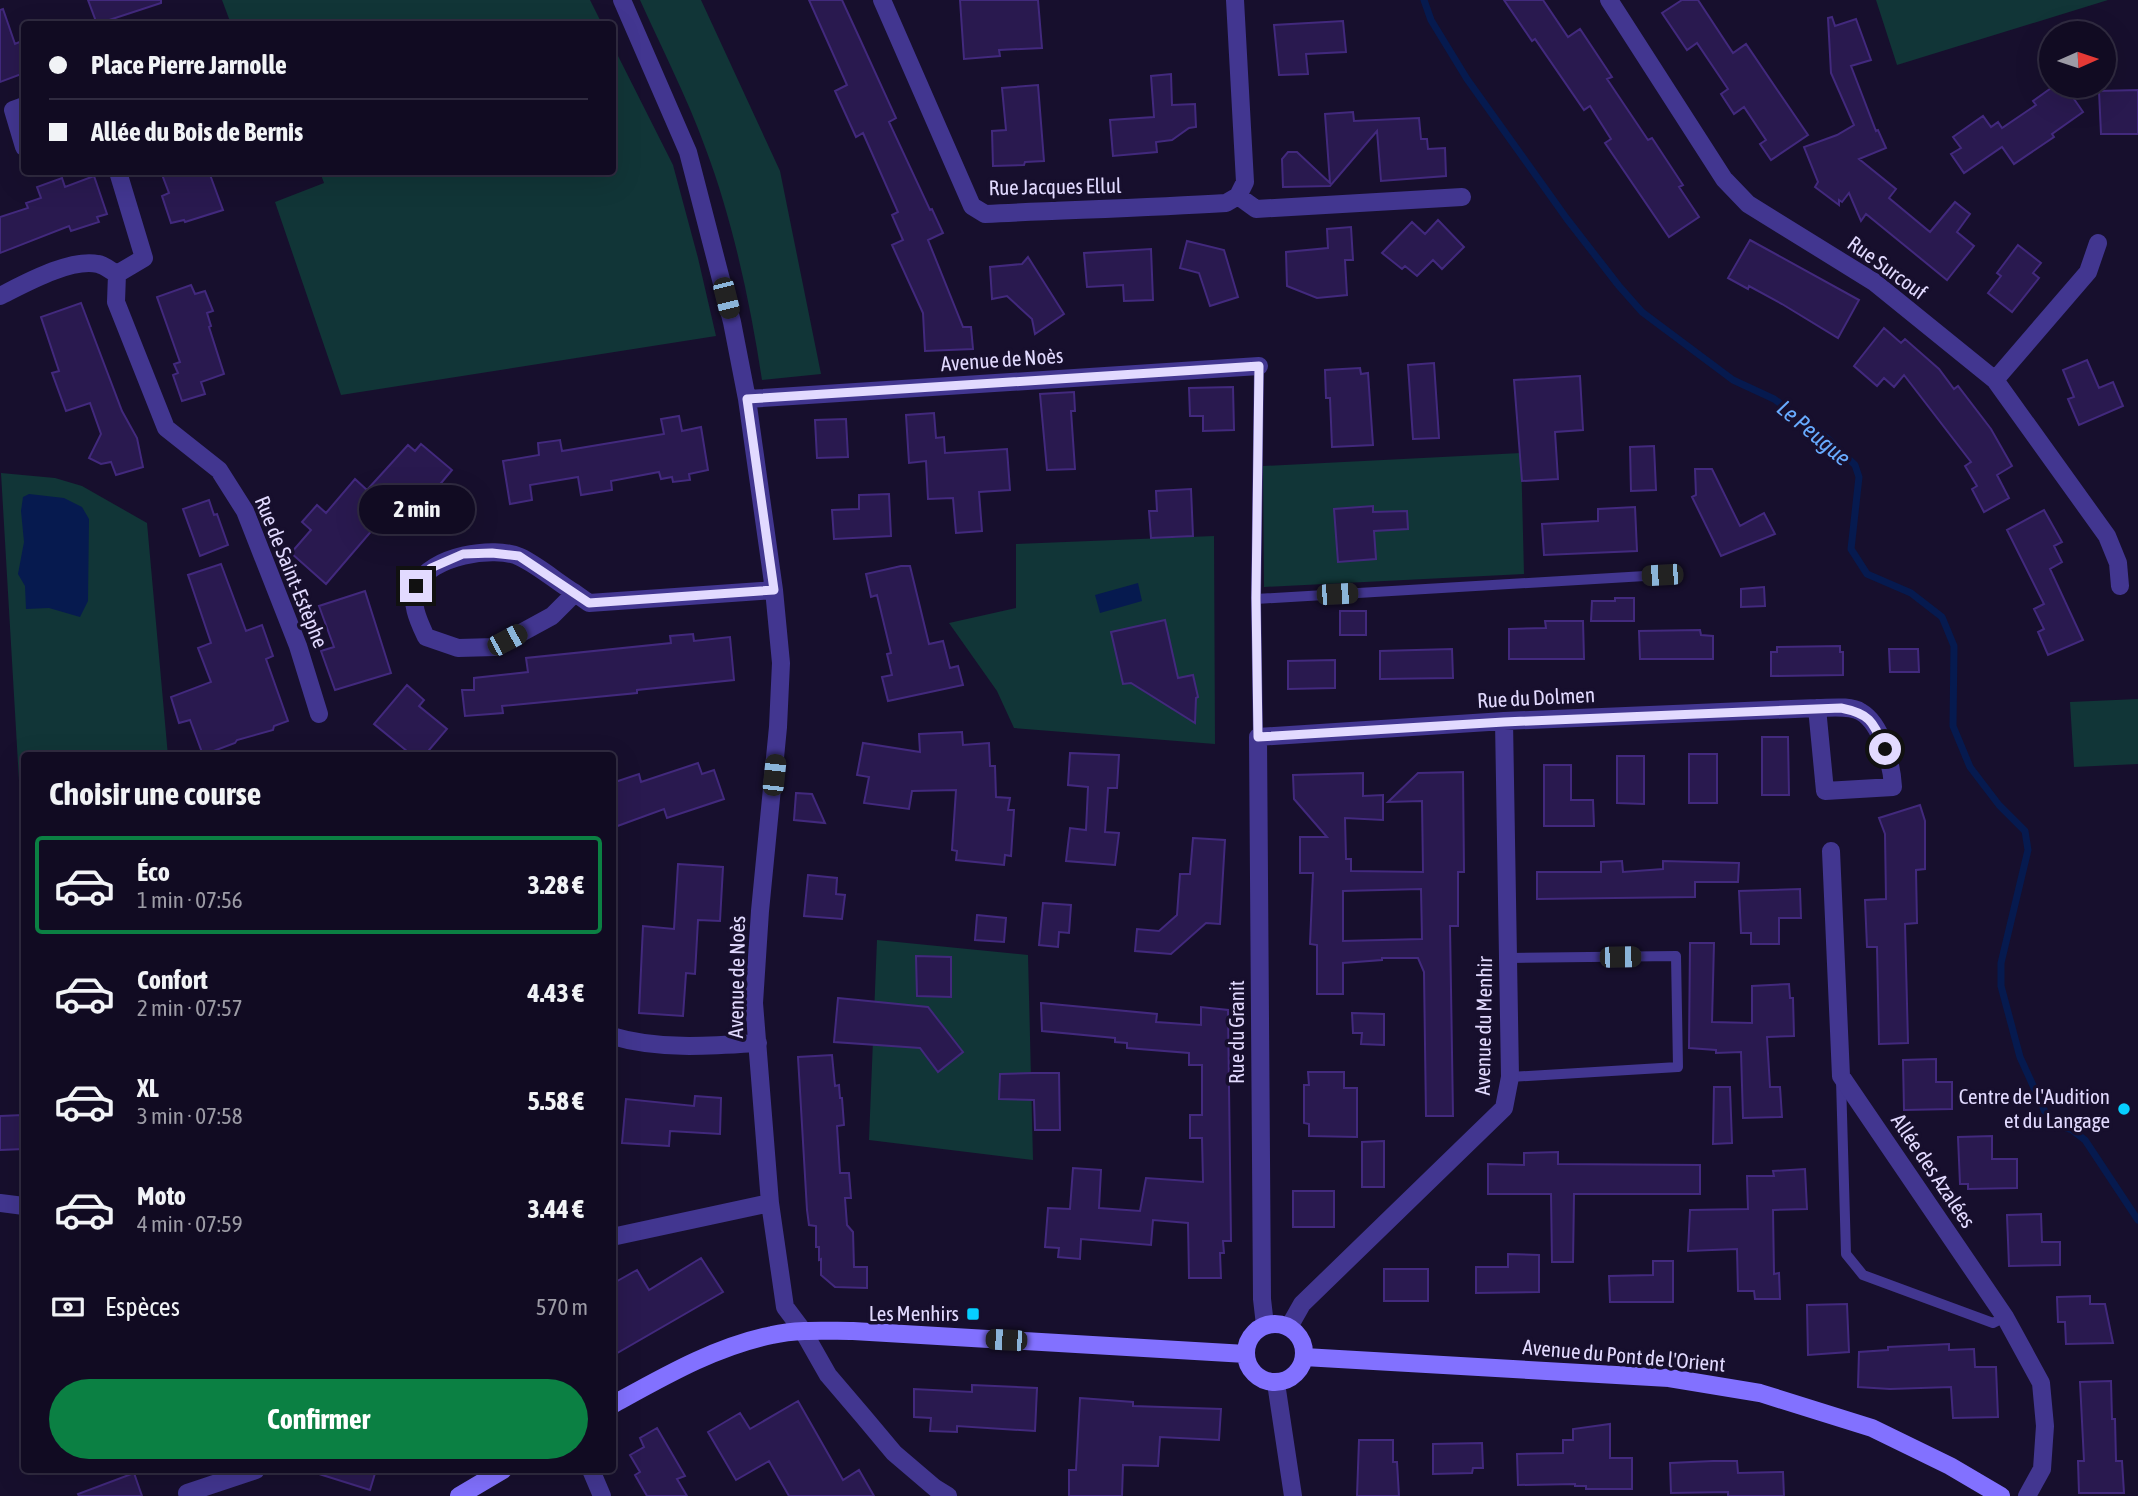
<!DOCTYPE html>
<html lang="fr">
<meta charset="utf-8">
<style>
:root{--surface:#110b22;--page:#1a142a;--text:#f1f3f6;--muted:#9c9ba5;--line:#302b40;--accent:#0b8043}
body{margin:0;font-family:"Asap Condensed",sans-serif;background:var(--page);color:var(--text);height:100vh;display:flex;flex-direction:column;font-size:26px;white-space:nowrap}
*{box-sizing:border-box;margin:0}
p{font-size:23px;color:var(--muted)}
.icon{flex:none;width:38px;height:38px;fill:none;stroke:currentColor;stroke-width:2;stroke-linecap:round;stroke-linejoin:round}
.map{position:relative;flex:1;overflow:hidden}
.side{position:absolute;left:21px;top:752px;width:595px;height:721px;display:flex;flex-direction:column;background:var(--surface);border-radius:7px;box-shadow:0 7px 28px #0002,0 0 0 2px var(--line)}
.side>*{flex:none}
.hud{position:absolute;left:21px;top:21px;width:595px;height:154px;border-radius:7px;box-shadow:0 7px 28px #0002,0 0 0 2px var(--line);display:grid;align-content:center;height:154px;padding:0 28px;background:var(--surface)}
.needle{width:46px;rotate:87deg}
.fabs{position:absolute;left:2039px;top:21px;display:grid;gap:14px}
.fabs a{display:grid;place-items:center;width:77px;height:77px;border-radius:50%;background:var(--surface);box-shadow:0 7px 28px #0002,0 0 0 2px var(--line);font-size:35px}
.end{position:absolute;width:32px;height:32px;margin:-16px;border:9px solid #e2daff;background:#111;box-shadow:0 0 0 4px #111}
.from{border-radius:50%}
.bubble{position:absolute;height:49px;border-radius:24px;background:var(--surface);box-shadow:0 7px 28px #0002,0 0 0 2px var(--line);font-size:23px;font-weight:700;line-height:49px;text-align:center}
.car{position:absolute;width:21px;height:42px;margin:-21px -10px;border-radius:9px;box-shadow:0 0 5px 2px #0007;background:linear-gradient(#222 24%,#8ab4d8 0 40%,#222 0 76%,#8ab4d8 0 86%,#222 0)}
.hud b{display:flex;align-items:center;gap:24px;height:66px;font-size:26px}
.hud b+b{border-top:2px solid var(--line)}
.hud i{width:18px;height:18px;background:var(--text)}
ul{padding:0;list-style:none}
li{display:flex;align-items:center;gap:21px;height:98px;margin:0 14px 10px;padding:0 14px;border:4px solid transparent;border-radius:7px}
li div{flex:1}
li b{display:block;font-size:26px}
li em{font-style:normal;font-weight:700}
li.on{border-color:var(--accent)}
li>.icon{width:63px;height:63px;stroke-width:1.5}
h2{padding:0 28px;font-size:32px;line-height:84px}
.pay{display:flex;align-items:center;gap:18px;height:77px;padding:0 28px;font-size:26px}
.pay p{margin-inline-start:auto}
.cta{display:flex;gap:14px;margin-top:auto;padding:14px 28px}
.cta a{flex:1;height:80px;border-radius:42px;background:var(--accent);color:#fff;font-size:28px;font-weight:700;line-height:80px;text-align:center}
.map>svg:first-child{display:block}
.green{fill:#113537}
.water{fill:#061a4f}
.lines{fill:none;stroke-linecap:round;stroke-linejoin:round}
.stream{stroke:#061a4f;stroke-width:7}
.building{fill:#29194f;stroke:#42297d;stroke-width:2;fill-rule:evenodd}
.service{stroke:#423690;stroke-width:10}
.minor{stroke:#423690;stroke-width:18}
.tertiary{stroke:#423690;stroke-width:18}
.secondary{stroke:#8271ff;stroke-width:18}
.route{stroke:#e2daff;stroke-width:9}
.poi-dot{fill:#06cfff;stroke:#170f2d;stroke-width:2.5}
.labels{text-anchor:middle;stroke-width:7;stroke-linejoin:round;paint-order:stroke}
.street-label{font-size:21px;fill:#e2daff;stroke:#170f2d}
.poi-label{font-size:21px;fill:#e2daff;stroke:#170f2d;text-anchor:end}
.water-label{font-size:23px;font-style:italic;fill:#68abff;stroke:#170f2d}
</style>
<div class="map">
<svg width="2138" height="1496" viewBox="0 0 2138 1496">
<rect width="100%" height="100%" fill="#170f2d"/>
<!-- green -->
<path class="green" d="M222,0h368l12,24h-371z
M640,0h61l79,171 41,203 -59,6c-12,-78 -29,-159 -57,-233 -18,-50 -43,-98 -65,-147z
M1876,0h232l-211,65z
M613,46l60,119 25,93 18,78 -375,59 -66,-193 49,-19 -4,-11h292z
M1521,453l3,121 -260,13 -1,-121z
M1,473l54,5 27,8 65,37 21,233h-144v110z
M1214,536l1,208 -201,-16 -17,-37 -48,-68 67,-15v-64z
M2138,699v65l-64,3 -4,-65z
M877,940l151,15 5,205 -164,-20z"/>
<!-- water -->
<path class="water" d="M29,494l35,4 18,9 7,12 -1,82 -8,16 -31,-9 -23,1 -1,-23 -7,-12 6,-32 -3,-31 2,-14z
M1138,583l4,18 -42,12 -5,-18z"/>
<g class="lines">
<!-- stream -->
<path class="stream" d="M1424,0l7,20 36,59 100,140 52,67 23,26 91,68 41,19 53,39 28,27 4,12 -8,72 16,25 44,19 31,24 12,29 -1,80 17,41 29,38 26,26 3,19 -27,113v23l19,71 26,57 11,11 15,5 13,10 53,80"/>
</g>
<!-- building -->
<path class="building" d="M88,0h73v3l-64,21z
M809,0h33l17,37 37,81 -7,4 41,88 2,-1 11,24 -15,7 35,87h8l2,22 -48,2 -2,-38 -31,-68 11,-5 -11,-25 6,-3 -35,-79 -7,4 -21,-46 12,-6z
M960,0h78l4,48 -43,2 1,6 -36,3z
M1504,0h39l25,37 12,-8 32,48 -5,2 41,61 4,-2 31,47 -4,2 20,30 -30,20 -64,-94 6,-4 -21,-33 -6,4 -49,-71 -3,2z
M1682,0h16l35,53 13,-9 62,91 -37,25 -11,-16 6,-4 -22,-33 -10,7 -13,-20 7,-5 -31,-46 -10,7 -25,-37z
M3,9l12,35 9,-4v33l-24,9v-72z
M1832,17l3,9 21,-7 15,41 -20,6 25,65 2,-1 8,18 -27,11 37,30 -7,9 41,34 25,-30 15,12 -13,18 17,14 -27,34 -81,-66 -5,7 -12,-28 -7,9 -3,-2v5l-24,-18 3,-5 -14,-35 33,-12 17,-10 -23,-52 -3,-55z
M1343,21l3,31 -40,2 2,20 -29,1 -5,-50z
M1171,74l1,31 23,-1 1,23 -7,1 -17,12 -16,2 1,10 -44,4 -3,-36 44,-3 -3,-41z
M1038,85l6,76 -19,1 -1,3 -31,1 -1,-35 14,-1 -4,-42z
M2054,86h11l18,26 -31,22 2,3 -40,27 -12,-17 -38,26 -13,-19 10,-6 -8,-11 30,-21 8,11 7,-5 4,6 34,-23 -3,-4z
M2138,90v44h-37l-2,-43z
M1353,112l1,9 65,-3 2,21h6l1,10 17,-1 1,28 -65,5 -4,-50 -47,55 -47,1 -1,-28 6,-7h9l33,31 -5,-69z
M161,172h48l14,38 -38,12 -1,-2 -13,3 -9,-27 7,-3z
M94,176l13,38 -10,3 2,5 -28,9 -2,-5 -69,27v-36l28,-9 -2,-5 15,-5 -4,-11 25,-9 3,9z
M1438,220l26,27 -22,22 -9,-9 -16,16 -12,-10 -3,3 -20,-16 30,-31 13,12z
M1351,227l2,33h-8l2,35 -30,3 -30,-12 -1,-34 42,-4 -1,-19z
M1750,240l109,60 -21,38 -56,-34 -33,-18 -1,3 -20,-11z
M1187,241l37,9 14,47 -28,9 -11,-33 -19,-5z
M2018,245l23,18 -8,10 6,5 -27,34 -24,-19 13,-17 -4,-3z
M1151,249l2,51 -29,1 -1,-16 -36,2 -3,-34z
M1028,257l36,57 -29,20 -3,-15 -25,-23 -15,3 -2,-32 32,-3z
M191,285l4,9 10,-3 8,20 -6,2 4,13 -2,1 15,47 -23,8 4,12 -23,7 -9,-26 5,-2 -4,-9 6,-2 -23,-65z
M81,303l41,108 15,27 6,29 -27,8 -5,-13 -10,2 -12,-6 12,-24 -11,-31 -24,8 -14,-38 7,-2 -18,-54z
M1884,328l17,15 4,-4 34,30 15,20 4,-3 33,43 21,37 -15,9 12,23 -25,14 -12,-23 5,-3 -12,-20 6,-4 -67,-87 -10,12 -10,-9 -7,8 -23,-20z
M2087,360l12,28 14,-6 10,24 -44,19 -11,-26 6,-2 -11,-27z
M1434,363l5,75 -26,1 -5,-74z
M1360,368l1,6 7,-1 5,72 -41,2 -2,-49h-4l-1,-28z
M1580,376l3,54 -28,2 3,47 -36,2 -8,-101z
M1233,387l1,43 -31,1v-15h-13l-1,-28z
M1074,392l1,19h-4l4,58 -28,1 -7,-76z
M934,413l2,25 8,-1 1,16 62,-4 3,41 -31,2 3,39 -26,2 -3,-35 -25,1 -2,-38 -17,2 -3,-48z
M679,416l3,15 19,-4 7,43 -19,4 1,6 -17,2 -1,-5 -11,2 -2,-7 -48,9 1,9 -31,5 -3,-18 -48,8 2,15 -22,4 -7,-43 36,-6 -1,-12 22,-3 2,11 102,-17 -3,-15z
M846,419l2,38 -31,1 -2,-38z
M421,444l31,26 -31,37 -17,-14 -78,91 -35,-31 20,-23 -9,-8 15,-17 9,8 29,-34 12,11 41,-45 7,6z
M1654,446l2,44 -25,1 -1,-44z
M1695,469h17l28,57 24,-13 11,21 -54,22 -29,-59 4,-2z
M1191,489l2,47 -42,2 -2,-27h8l-1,-20z
M889,494l2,42 -57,3 -2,-29 27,-1v-14z
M209,500l5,15 3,-1 11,31 -28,11 -17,-47z
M1373,506v6l34,-1 1,18 -34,2 2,28 -38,3 -4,-53z
M1635,507l2,44 -93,4 -2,-31 56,-3v-12z
M2044,510l18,32 -8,4 8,16 -12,7 33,71 -35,15 -10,-23 6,-3 -10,-20 10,-5 -37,-74z
M221,564l25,67 16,-6 11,31 -7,3 22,62 -14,5 -1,4 -36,10 -2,3 -32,12 -13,-35 -11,3 -8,-26 40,-15 -13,-34 13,-5 -23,-68z
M901,566h9l19,78 14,-3 7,27 8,-2 5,19 -75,16 -6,-24 10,-2 -5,-21 4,-1 -14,-58 -6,2 -5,-23z
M1764,587l1,19 -24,1v-18z
M365,591l26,82 -56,17 -14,-39 13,-4 -15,-41z
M1615,598h19v23h-43l1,-20h23z
M1340,611h26v24h-26z
M1165,620l13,58 15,-3 5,22 -2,1 -1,25 -64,-40 -8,1 -12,-52z
M1545,621h38l1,38h-75v-30l37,-1z
M1700,630l1,5 12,1v23h-73l-1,-28z
M693,634l1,7 36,-4 4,43 -97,10v3l-135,13 1,7 -38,3 -3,-26h12v-12l54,-6 -2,-14 145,-15 -1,-7z
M1840,646v6h3v23l-72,1v-24h6v-5z
M1452,649l1,29 -73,1v-28z
M1889,649h29l1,23h-29z
M1335,660v28l-47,1v-28z
M407,685l17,15 -5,6 28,23 -23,27h-11l-39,-32z
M962,732l1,13 26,-2 1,23h5l1,31 14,1 -2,12h6l-3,46 -6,-1 -1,10 -48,-5 1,-9 -5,-1 4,-60 -44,1 -3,18 -45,-6 5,-26 -12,-2 6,-32 57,9 -1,-18z
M1762,737h26l1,58h-27z
M1070,753l49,2 -2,33h-9l-3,44 14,1 -4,32 -49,-4 4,-33 16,2 2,-43 -20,-2z
M1689,754h28v49h-28z
M1617,756h27v48l-27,-1z
M698,763l4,11 12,-4 10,29 -57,19 -3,-9 -52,19v-45l27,-9 2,8z
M1544,765h27v35h22l1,26h-50z
M1463,772l1,100h-6v54h-8l3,190h-27l-2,-144 -6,-14h-36v2l-39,3v31h-26v-49l-7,-1 3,-71h-13v-36h27l-33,-38 -1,-24 70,-2v23l20,-1v25l-38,-2 1,41h5v12l72,1 -1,-71 -34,1 30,-29zM1421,889l1,50 -79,2v-50z
M796,793l16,1 13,29 -31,-3z
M1920,805l5,16v48l-9,1 1,53 -12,1 3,119 -29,1 -2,-97h-10l-2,-47 21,-1 -1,-65 -6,-16z
M1193,838l32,2 -5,84 -14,-1 -35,31 -36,-3 2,-22 22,2 18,-16 3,-41h10z
M1622,861l1,11 40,-3v-8l76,2 -1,19h-43v15l-158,2v-27h64v-10z
M678,864l45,3 -3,54 -22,-1 -3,54 -9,-1 -3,43 -44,-3 4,-87 31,3z
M808,875l29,3 -1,16 9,1 -3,24 -38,-3z
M1800,889l1,29h-22v26h-28v-11h-10l-2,-42z
M1043,903l28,2 -2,28 -10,-1 -1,15 -19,-2z
M977,915l29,3 -2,24 -29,-2z
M1690,943h24l-2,79 40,1v-37l37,-2 1,14h3l1,38 -27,1 3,50h10l2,30 -39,1 -2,-66 -25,1v-3l-27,-2z
M916,956l35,1v40l-34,-1z
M838,998l90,9 35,45 -25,20 -18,-24 -86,-6z
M1041,1003l116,11 -1,8 45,3v-18l27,3 3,231h-8l1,12h-4l1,25h-32l-1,-55 -35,-3 -2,25 -70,-6 -1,20 -22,-2 1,-9 -14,-1 3,-39 22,1 3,-41 28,2 -2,38 41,3 6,-33 57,4 -1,-44h-12v-23h12v-50h-13v-12l-62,-5v-5l-12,-1v-4l-73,-7z
M1352,1013l32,1v31l-23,-1 1,-11h-9z
M832,1055l3,31 4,-1 1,13h2l2,27 -7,1 3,47h9l2,25h-6l2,27 6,7 1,35h13v21l-32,-1 -14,-12v-16l-2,1v-13h-3v-21l-7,-1 -2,-15 -9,-153z
M1936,1059v23h16v27l-48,1 -1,-50z
M1308,1072h36v16h13v49l-48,-1v-12l-5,-1v-38h5z
M1033,1073h26l1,57h-25l-1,-30 -35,-1 1,-25z
M1714,1087h16l2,56 -19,1z
M695,1096l26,2 -1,36 -50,-3 -1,15 -47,-3 4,-44 68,7z
M23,1115l1,34 -24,1v-34z
M1992,1136v23h25v29l-49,1v-5h-8l-2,-47z
M1384,1141v46h-22v-45z
M1558,1152v12l142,1v29h-126l-1,68h-21l-1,-68h-63v-30l36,1v-12z
M1805,1169l2,40 -34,1 1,64 5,-1 1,26h-25l-1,-8h-16l-1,-42 -49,2 2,-41 58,-1 -1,-33h27l-1,-5z
M1293,1191h41v36h-41z
M2041,1214l1,28h18v23l-51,1 -2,-51z
M1508,1254l31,1v37l-63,1v-26h32z
M701,1258l22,34 -111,64v-72l25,-14 12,20z
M1653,1261h20v41h-63l-1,-26 44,-1z
M1384,1269h44v32h-44z
M2090,1296v8h15l8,39 -47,1 -1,-22h-7l-1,-25z
M1847,1304l2,48 -41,3 -1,-50z
M1949,1344v6l25,-1 1,18h21l2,50 -45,1 -2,-31 -61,2 -32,-2 1,-35 29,-2v-3z
M2111,1381l1,38h3l1,42h6l2,32h-45l-1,-32h6l-4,-79z
M972,1385l65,3 -2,43 -78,-5v6l-27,-1 1,-13 -17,-1v-28l58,3z
M1080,1398l53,4v4l88,3 -2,31 -59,-3 -2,29 -35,-1 -1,31h-53v-26h7z
M798,1401l45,79 16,-10 15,26h-85l-20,-35 -33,19 -28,-48 32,-19 10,16z
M1610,1424v34h22v31h-46v-3h-11v-2l-57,1 -1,-31 46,-1v-13h10v-11z
M657,1428l28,48 -8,3 10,17h-40l-12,-21 5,-3 -10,-17 14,-8 -4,-9z
M1359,1440h34v22h4l2,34h-42z
M1482,1443l1,25h-10l-1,5 -39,1v-30z
M1713,1461h24l1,12 45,-1 1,24h-56v-4l-57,1 -1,-30z
M319,1470h57l-6,20 -51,-16z
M134,1473l8,23h-63l-1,-2z"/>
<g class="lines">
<!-- service -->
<path class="service" d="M1256,599l406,-24
M1258,737l-2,-138 3,-233
M1509,958l167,-2 2,111 -168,10
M1841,1080l5,174 17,21 130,48 12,-6"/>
<!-- minor -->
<path class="minor" d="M622,0l66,152 44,170 15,77 27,191 7,73 -3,64 -18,184 -6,92 16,200 15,104 18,24 25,44 35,41 31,37 41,35 13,8
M882,0l90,206 13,8c80,-4 161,-6 241,-11l12,-7 7,-14 -10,-182
M1609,0l115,179 24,25 126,78 121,98 112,156 11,27 2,23
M24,106l-11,4 11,37
M1238,196l18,13 206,-12
M117,274l-1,28 50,126 53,42 26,41 53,135 21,68
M0,296c24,-12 70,-38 98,-32 6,1 13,7 19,10l27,-16 -26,-86
M1995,380l93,-108 10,-29
M747,399l512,-33
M575,593c-18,-11 -36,-27 -55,-36 -26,-12 -90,-1 -103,28 -8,17 2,37 9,52l32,11 37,-1 57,-31 23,-23 14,10 185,-13
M1831,851l10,225 164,241 36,66 4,43 -3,43 -15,27
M612,1036c46,14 99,10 146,7
M0,1203l24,3
M612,1237l158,-34
M1265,1325l-3,-26 -4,-562 246,-16 313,-13c13,0 33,-3 44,4 21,12 31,54 32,75l-68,4 -8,-83
M1289,1327l13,-23 202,-196 6,-31 -6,-356
M591,1470l11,26
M187,1493l69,-23"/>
<!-- tertiary -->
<path class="tertiary" d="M1276,1383l17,113"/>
<!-- secondary -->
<path class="secondary" d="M1246 1353a29 29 0 1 1 58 0a29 29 0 1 1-58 0Z
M1304,1357l365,21 91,15 112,35 78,38 51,30
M612,1405c51,-28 102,-58 160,-70 26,-6 55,-4 81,-4l393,23
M459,1496l44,-26"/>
</g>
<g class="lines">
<!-- route -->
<path class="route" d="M416,586l15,-18 32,-14 29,-1 27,3 70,47 185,-13 -27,-191 512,-33 -3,232 2,139 246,-15 337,-14c30,6 32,14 44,41"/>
</g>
<!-- markers -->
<g class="poi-dot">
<circle cx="2124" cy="1109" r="7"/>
<rect x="966" y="1307" width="14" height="14" rx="3.5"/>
</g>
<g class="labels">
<!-- street labels -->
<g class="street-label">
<text transform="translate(1055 187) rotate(-1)" y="7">Rue Jacques Ellul</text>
<text transform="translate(1887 268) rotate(36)" y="7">Rue Surcouf</text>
<text transform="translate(1002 360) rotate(-4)" y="7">Avenue de Noès</text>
<text transform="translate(291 572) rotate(68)" y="7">Rue de Saint-Estèphe</text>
<text transform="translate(1536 698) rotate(-3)" y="7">Rue du Dolmen</text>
<text transform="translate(737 977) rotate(-89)" y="7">Avenue de Noès</text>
<text transform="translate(1484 1026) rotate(-89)" y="7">Avenue du Menhir</text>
<text transform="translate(1237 1032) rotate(-90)" y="7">Rue du Granit</text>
<text transform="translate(1933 1171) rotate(56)" y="7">Allée des Azalées</text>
<text transform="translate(1624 1356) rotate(5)" y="7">Avenue du Pont de l'Orient</text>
</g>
<!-- poi labels -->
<g class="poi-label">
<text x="2110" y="1104">Centre de l'Audition<tspan x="2110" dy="24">et du Langage</tspan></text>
<text x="959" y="1321">Les Menhirs</text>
</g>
<!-- water labels -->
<g class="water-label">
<text transform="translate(1814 433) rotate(40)" y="8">Le Peugue</text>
</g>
</g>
</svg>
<div class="fabs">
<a><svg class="needle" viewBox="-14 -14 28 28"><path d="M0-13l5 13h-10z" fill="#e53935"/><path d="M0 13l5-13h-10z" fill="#9c9ba5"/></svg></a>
</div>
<i class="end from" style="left:1885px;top:749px"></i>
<i class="end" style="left:416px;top:586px"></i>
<div class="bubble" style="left:359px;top:485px;width:116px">2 min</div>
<i class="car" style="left:726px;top:298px;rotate:166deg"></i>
<i class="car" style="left:1662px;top:575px;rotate:267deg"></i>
<i class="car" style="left:1337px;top:594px;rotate:87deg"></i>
<i class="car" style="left:507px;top:640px;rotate:62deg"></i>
<i class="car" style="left:774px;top:775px;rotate:6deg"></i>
<i class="car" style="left:1620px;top:957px;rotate:89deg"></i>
<i class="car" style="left:1006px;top:1340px;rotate:273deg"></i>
<div class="hud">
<b><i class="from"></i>Place Pierre Jarnolle</b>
<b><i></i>Allée du Bois de Bernis</b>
</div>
<section class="side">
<h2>Choisir une course</h2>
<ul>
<li class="on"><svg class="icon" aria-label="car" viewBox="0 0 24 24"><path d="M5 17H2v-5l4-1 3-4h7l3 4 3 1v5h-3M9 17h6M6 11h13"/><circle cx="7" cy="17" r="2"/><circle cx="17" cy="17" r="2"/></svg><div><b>Éco</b><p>1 min · 07:56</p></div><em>3.28 €</em></li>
<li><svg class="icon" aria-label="car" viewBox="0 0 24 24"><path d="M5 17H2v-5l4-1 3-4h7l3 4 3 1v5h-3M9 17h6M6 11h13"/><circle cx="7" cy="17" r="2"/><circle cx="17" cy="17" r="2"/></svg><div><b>Confort</b><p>2 min · 07:57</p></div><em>4.43 €</em></li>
<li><svg class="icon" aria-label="car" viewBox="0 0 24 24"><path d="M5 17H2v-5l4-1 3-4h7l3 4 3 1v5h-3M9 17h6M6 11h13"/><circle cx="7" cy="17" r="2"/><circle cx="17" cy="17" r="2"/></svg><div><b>XL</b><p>3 min · 07:58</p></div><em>5.58 €</em></li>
<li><svg class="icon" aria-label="car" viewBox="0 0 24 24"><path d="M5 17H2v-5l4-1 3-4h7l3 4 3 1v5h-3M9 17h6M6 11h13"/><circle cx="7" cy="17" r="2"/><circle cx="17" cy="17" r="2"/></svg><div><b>Moto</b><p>4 min · 07:59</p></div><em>3.44 €</em></li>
</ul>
<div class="pay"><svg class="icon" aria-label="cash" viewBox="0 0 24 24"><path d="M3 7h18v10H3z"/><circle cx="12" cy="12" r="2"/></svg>Espèces<p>570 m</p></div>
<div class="cta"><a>Confirmer</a></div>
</section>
</div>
